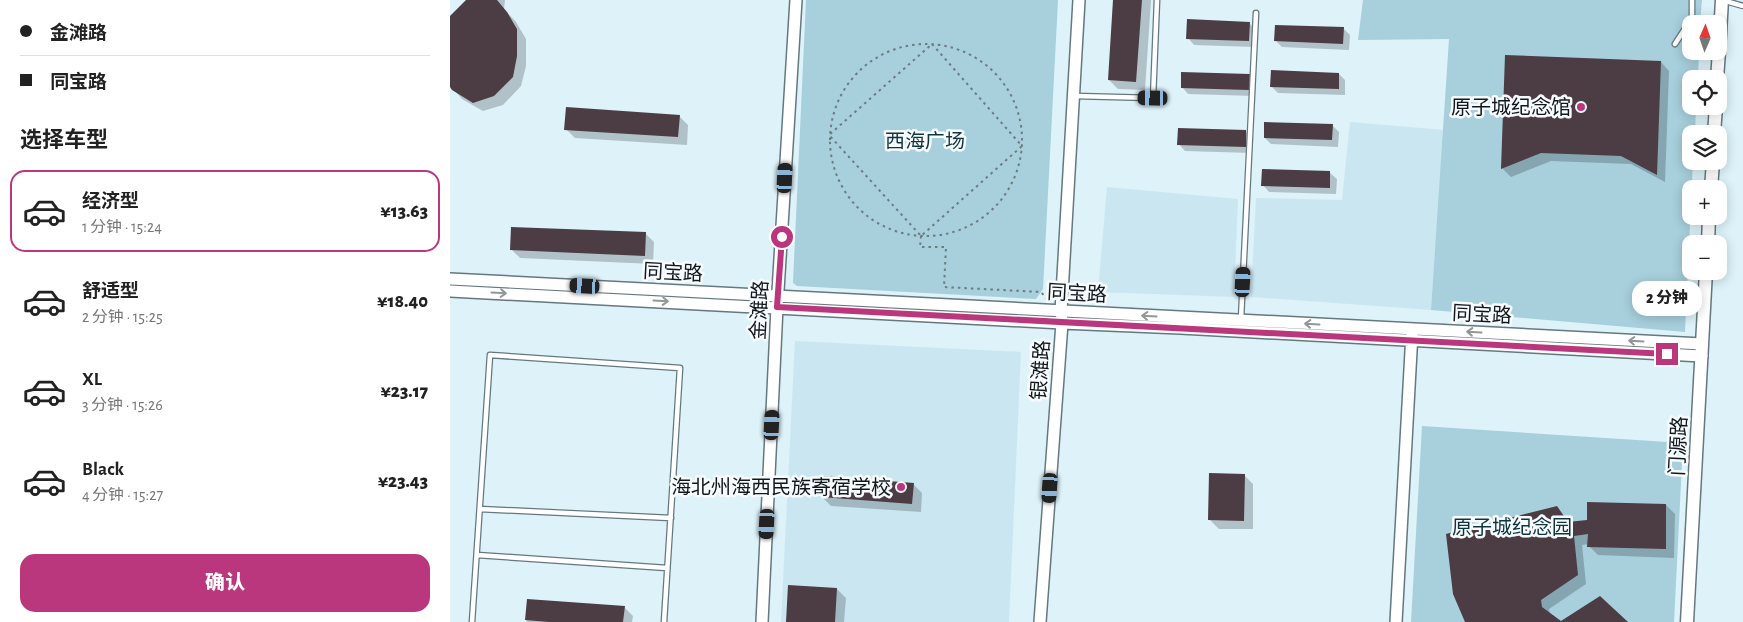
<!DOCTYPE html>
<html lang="zh">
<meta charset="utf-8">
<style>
:root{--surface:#fff;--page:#f6f6f6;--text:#222;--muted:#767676;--line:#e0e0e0;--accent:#ba377e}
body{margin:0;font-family:"Alegreya Sans","Noto Sans SC",sans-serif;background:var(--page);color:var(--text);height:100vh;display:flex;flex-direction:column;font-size:19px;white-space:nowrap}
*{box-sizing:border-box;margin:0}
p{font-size:16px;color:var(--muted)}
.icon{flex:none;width:28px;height:28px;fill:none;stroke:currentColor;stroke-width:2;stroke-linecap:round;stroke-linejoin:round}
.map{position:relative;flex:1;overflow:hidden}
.panel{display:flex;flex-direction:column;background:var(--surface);width:450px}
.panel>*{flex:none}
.hud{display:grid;align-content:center;height:110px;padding:0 20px;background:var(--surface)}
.needle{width:32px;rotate:2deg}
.fabs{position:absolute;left:1232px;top:15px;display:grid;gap:10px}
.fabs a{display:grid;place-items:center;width:45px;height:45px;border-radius:10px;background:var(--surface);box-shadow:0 2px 12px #0003;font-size:25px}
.end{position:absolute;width:22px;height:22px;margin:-11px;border:6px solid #ba377e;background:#fff;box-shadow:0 0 0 2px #fff}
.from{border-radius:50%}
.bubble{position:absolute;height:35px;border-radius:15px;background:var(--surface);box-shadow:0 2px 12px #0003;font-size:16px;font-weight:800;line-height:35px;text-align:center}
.car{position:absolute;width:15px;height:30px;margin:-15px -8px;border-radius:6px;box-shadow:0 0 4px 1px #0007;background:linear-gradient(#222 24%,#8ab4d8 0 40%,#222 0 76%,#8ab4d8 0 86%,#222 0)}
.hud b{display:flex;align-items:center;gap:18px;height:48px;font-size:19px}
.hud b+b{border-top:1px solid var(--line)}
.hud i{width:12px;height:12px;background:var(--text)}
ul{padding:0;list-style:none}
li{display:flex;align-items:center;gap:15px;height:82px;margin:0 10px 8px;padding:0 10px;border:2px solid transparent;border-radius:15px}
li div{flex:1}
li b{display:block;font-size:19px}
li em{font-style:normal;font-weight:800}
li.current{border-color:var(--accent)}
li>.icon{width:45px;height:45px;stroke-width:1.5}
h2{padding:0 20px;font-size:22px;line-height:60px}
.cta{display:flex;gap:10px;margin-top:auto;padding:10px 20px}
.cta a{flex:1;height:58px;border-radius:15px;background:var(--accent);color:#fff;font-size:20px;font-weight:800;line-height:58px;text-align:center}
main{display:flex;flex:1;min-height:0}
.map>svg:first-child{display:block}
.built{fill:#cae7f1}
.green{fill:#a7cfdc}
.shadow{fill:#0003}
.building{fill:#4c3c43}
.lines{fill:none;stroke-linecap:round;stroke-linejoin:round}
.lane-casing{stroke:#65787e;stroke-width:7}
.secondary-casing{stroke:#65787e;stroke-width:14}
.primary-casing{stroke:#65787e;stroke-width:15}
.path{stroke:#6e7b80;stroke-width:2;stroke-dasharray:2.5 4;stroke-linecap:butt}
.lane{stroke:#fff;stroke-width:4.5}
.secondary{stroke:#fff;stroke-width:11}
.primary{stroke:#fff;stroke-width:12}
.oneway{stroke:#949798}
.route{stroke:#ba377e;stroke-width:6}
.poi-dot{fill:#ba377e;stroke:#f7fbfd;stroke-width:2}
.labels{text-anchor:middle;stroke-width:5;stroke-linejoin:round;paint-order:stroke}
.poi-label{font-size:20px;fill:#11181b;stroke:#f7fbfd;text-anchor:end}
.park-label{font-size:20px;fill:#0e343f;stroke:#f7fbfd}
.street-label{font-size:20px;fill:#11181b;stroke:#f7fbfd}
</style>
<main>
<section class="panel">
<div class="hud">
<b><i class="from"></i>金滩路</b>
<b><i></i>同宝路</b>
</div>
<h2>选择车型</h2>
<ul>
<li class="current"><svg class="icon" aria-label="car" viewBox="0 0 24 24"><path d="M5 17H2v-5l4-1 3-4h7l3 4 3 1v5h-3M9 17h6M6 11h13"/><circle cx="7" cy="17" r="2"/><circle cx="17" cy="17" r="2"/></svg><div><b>经济型</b><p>1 分钟 · 15:24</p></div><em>¥13.63</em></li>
<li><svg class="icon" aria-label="car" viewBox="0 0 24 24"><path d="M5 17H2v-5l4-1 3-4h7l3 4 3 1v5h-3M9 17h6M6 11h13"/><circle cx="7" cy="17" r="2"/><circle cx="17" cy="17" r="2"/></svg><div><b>舒适型</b><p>2 分钟 · 15:25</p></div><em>¥18.40</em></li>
<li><svg class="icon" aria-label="car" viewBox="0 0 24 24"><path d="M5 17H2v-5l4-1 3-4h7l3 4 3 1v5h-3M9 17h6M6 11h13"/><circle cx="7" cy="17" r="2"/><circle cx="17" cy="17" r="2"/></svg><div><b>XL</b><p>3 分钟 · 15:26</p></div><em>¥23.17</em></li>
<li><svg class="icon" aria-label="car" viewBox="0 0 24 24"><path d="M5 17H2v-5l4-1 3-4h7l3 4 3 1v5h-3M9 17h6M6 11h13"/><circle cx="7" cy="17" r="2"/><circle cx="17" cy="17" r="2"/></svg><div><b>Black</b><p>4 分钟 · 15:27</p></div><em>¥23.43</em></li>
</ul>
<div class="cta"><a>确认</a></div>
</section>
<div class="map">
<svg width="1293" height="622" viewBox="0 0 1293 622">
<rect width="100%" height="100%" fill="#ddf2f9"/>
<!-- built -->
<path class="built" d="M900,122l94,8 -13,180 -180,-13 5,-99 86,2z
M657,187l131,12 -4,98 -136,-5z
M345,341l226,11 -12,270h-228z"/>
<!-- green -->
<path class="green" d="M356,0h252l-15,289 -7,10 -239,-13 -4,-3z
M913,0h339l-2,24h-9v27h8l-1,28h-7v27h5l-1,28h-4v27h2l-8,171 -254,-22 18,-271 -91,1z
M972,426l261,17 -9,179h-263z"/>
<!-- shadow -->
<path class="shadow" d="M18,0h37l-1,9 12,13 10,17v27l-5,20 -18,19 -20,6 -21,-12 -12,-14v-67z
M664,0h37l-6,90 -27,-1 -9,-9z
M799,23l7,7 -1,17 -61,-2 -6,-7z
M893,28l7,7 -1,15 -67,-3 -6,-6z
M1211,62l8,9 -4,111 -34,-18 -80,-3 -40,16 -9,-9z
M889,74l6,6v15l-67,-2 -7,-7z
M799,75l7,7 -1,14 -67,-2 -6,-7z
M229,116l9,9 -1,20 -112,-7 -9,-9z
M882,125l7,7 -1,15 -67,-3 -6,-6z
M796,132l7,6 -1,15 -67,-2 -6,-7z
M880,173l7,6 -1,15 -67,-2 -6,-7z
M195,233l9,9 -1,22 -133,-6 -9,-9z
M794,475l9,9v45h-34l-9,-9z
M463,484l9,9 -1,19 -90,-6 -9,-9z
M1216,505l9,9 -1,44 -76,-3 -9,-9v-2l-7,1 4,39 -37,25 1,5 10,8h-94l90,-115 14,16 18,-2z
M387,589l9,9 -2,24h-57z
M174,607l9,9 -1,6h-104l-2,-2z"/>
<!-- building -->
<path class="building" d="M16,0h31l10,12 10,17v27l-4,21 -19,19 -21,7 -21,-13 -2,-3v-71z
M663,0h29l-6,82 -28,-2z
M737,19l63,3 -1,19 -63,-2z
M825,25l69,2 -1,17 -69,-3z
M1055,55l156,6 -4,114 -36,-19 -80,-3 -40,16z
M821,70l68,3v16l-69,-2z
M731,72l69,2 -1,16 -68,-2z
M116,107l114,8 -2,22 -114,-7z
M814,122l69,2 -1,16 -68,-2z
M728,128l68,2v17l-69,-2z
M812,169l68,2v17l-69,-2z
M61,227l135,5 -1,24 -135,-6z
M759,473l36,1 -1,47 -36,-1z
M373,476l91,7 -2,21 -91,-7z
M1137,502l79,2v45l-79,-2 1,-13 -14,2 4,39 -37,25 1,7 19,14 39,-25 28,26h-163l-12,-28 -7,-60 111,-28 11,16 19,-2z
M338,585l49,3 -2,34h-49z
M77,599l98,7 -2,16h-74l-24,-2z"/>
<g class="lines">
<!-- lane casing -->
<g class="lane-casing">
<path id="lane" d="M1272,0l21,6
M1225,44l17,-26v-18
M625,96l78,2 4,-98
M791,319l15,-306
M30,509l191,9
M27,555l190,13
M22,622l18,-267 190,13 -16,254"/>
</g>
<!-- secondary casing -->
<g class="secondary-casing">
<path id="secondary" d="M0,279l1252,65
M0,291l612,32 118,5 522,28
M312,622l15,-315 19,-307
M590,622l22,-299 -1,-12 18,-311
M946,622l16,-289"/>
</g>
<!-- primary casing -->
<g class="primary-casing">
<path id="primary" d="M1269,50l3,-50
M1267,79l2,-28
M1264,134l2,-28
M1261,189l2,-28
M1258,244l1,-28
M1237,622l19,-351"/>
</g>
<!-- path -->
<path class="path" d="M482,44l90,102 -101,90 -92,-101z
M380 140a96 96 0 1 1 192 0a96 96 0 1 1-192 0Z
M471,236l-1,11h26l-2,40 97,5 5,6"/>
<!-- lane -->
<use href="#lane" class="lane"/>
<!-- secondary -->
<use href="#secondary" class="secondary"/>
<!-- primary -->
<use href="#primary" class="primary"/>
</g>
<!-- one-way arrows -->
<defs><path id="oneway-shaft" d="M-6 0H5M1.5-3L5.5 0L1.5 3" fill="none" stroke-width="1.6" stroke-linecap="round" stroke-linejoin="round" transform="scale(1.25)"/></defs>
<g class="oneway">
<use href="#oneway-shaft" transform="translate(49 293) rotate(3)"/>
<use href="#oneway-shaft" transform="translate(211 301) rotate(3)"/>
<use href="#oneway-shaft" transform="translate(699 316) rotate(-177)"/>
<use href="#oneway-shaft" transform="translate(862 324) rotate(-177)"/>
<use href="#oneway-shaft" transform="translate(1024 332) rotate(-177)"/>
<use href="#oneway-shaft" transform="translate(1186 341) rotate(-177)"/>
</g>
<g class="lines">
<!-- route -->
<path class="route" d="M332,237l-5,70 890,47"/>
</g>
<!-- markers -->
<g class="poi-dot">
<circle cx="1131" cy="107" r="5"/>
<circle cx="451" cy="487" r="5"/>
</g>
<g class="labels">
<!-- poi labels -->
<g class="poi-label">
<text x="1121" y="114">原子城纪念馆</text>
<text x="441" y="494">海北州海西民族寄宿学校</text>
</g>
<!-- park labels -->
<g class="park-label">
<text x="475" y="148">西海广场</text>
<text x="1062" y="534">原子城纪念园</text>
</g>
<!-- street labels -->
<g class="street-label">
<text transform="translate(223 272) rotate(3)" y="7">同宝路</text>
<text transform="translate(627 293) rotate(3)" y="7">同宝路</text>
<text transform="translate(309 310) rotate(-87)" y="7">金滩路</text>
<text transform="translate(1032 314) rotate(3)" y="7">同宝路</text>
<text transform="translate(590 370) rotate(-86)" y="7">银滩路</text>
<text transform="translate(1228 446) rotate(-87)" y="7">门源路</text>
</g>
</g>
</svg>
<div class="fabs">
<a><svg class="needle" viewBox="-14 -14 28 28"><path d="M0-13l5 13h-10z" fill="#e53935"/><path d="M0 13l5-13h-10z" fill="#767676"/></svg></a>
<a><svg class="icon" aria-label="locate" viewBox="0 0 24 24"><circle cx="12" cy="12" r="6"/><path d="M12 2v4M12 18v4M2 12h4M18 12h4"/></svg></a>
<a><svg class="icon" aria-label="layers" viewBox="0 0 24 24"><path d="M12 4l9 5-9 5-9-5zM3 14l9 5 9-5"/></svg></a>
<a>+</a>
<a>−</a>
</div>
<i class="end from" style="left:332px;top:237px"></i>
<i class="end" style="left:1217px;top:354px"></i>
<div class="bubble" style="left:1182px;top:281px;width:70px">2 分钟</div>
<i class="car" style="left:703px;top:98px;rotate:271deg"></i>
<i class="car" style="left:335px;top:178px;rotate:3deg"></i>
<i class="car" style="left:793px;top:282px;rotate:3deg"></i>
<i class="car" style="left:135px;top:286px;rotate:273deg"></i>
<i class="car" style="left:322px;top:425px;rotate:3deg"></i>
<i class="car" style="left:600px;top:488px;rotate:184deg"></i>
<i class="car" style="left:317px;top:524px;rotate:183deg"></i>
</div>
</main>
